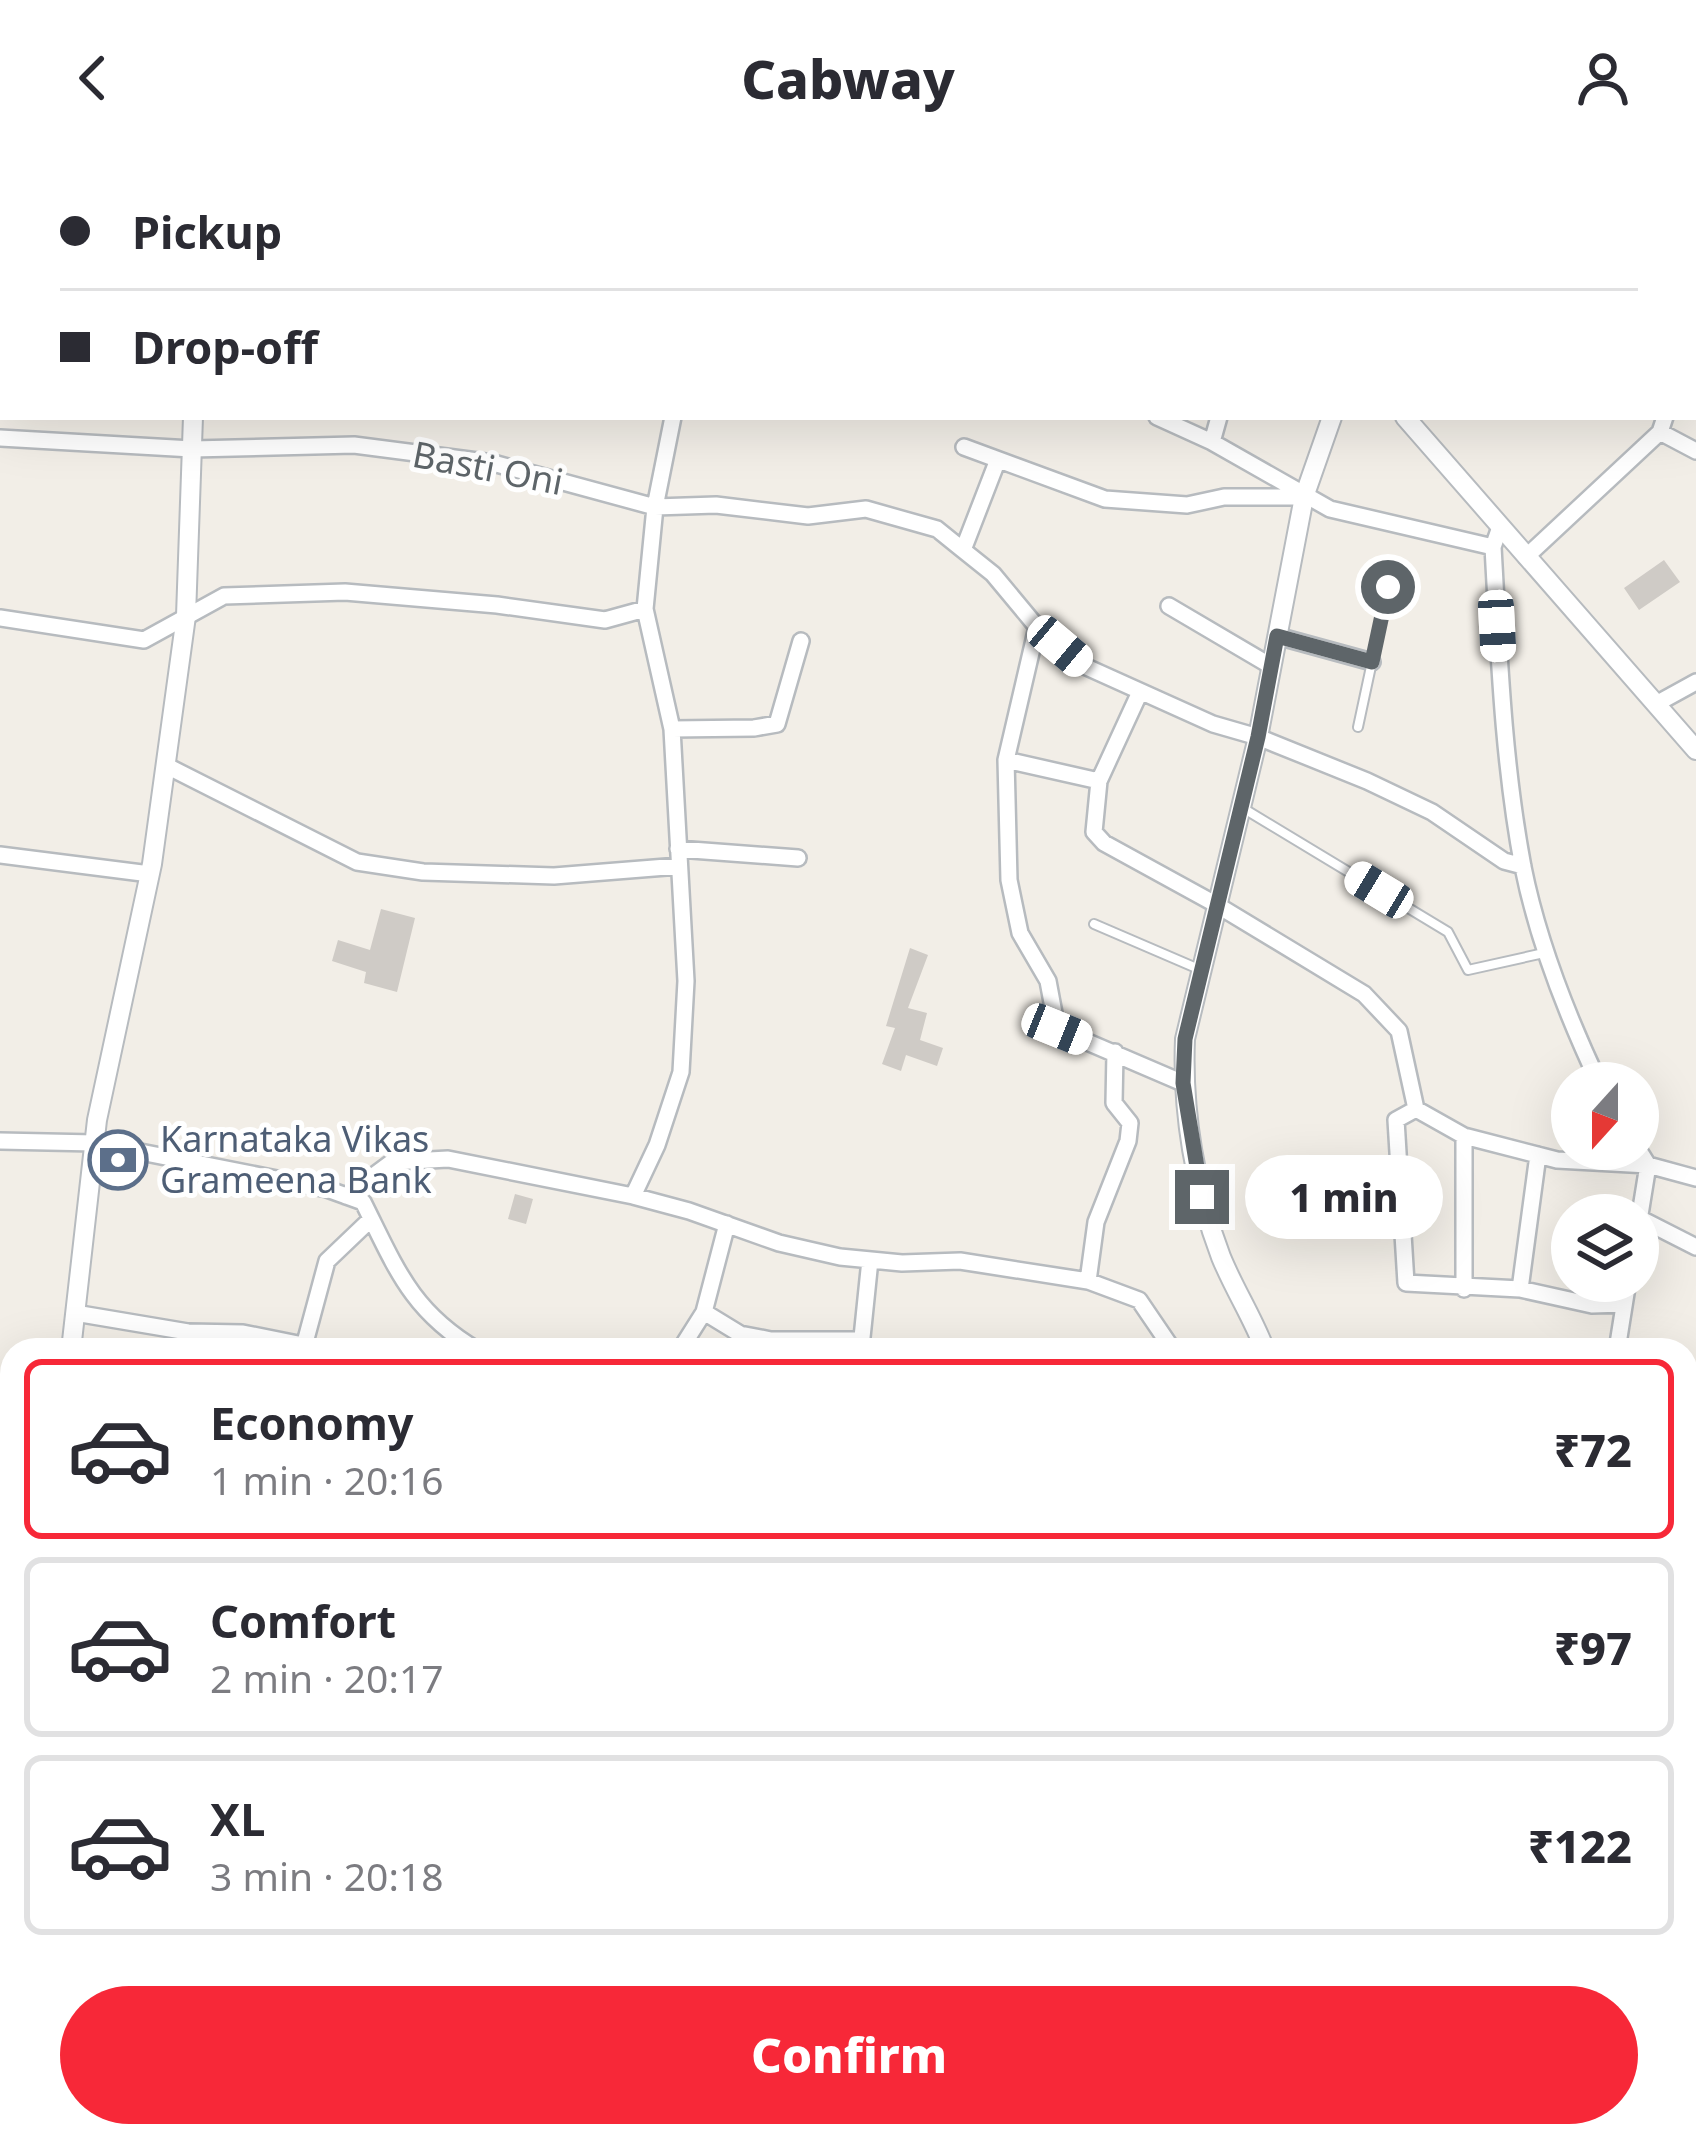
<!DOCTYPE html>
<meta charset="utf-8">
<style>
:root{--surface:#fff;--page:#f2f2f3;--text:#2b2b33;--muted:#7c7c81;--line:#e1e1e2;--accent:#f72838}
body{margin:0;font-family:"Noto Sans",sans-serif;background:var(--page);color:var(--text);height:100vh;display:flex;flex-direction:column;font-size:45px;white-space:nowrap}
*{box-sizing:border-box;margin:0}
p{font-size:39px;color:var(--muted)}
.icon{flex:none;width:66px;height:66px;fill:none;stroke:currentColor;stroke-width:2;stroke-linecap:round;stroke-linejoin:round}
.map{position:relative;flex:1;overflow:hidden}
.details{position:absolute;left:0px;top:1182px;width:1698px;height:810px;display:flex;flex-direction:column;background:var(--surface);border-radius:36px 36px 0 0;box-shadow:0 12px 48px #0002}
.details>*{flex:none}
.hud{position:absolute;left:0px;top:0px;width:1698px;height:264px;box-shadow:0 12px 48px #0002;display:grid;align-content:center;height:264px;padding:0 60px;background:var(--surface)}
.needle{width:78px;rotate:201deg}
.fabs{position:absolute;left:1551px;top:906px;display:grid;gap:24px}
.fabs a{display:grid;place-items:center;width:108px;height:108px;border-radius:50%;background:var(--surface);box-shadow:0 12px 48px #0002;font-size:60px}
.end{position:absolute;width:54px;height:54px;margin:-27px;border:15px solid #5e6569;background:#fff;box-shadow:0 0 0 6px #fff}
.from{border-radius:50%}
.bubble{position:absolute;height:84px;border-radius:42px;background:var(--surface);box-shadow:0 12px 48px #0002;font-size:39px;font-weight:800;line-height:84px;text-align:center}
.car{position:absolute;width:36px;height:72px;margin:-36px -18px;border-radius:15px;box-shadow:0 0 9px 3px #0007;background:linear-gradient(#fff 24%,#345 0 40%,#fff 0 76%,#345 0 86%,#fff 0)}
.hud b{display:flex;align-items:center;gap:42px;height:114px;font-size:45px}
.hud b+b{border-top:3px solid var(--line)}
.hud i{width:30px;height:30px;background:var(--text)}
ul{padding:21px 0 0;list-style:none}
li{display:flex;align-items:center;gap:36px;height:180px;margin:0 24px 18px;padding:0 36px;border:6px solid var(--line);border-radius:18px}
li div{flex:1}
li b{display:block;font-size:45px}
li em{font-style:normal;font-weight:800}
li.selected{border-color:var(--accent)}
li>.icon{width:108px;height:108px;stroke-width:1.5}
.primary-button{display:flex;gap:24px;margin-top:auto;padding:24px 60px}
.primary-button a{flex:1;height:138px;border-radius:72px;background:var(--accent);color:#fff;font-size:48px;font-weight:800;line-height:138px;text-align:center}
header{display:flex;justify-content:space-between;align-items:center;height:156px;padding:0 60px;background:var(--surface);font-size:54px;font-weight:800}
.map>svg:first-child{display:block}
.building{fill:#cfcbc6}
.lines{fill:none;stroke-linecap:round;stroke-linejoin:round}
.service-casing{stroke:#b7bbbf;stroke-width:12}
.minor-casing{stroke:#b7bbbf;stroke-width:20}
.tertiary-casing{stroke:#b7bbbf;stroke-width:22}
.secondary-casing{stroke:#b8bdc2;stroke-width:26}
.service{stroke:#fff;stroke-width:8}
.minor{stroke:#fff;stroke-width:15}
.tertiary{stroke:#fff;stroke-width:18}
.secondary{stroke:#fff;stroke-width:21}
.route{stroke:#5e6569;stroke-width:15}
.labels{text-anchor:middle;stroke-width:10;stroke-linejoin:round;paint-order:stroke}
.street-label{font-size:36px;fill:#5e6569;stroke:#fff}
.service-label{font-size:36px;fill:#4e5e75;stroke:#fff;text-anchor:start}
</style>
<header><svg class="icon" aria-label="back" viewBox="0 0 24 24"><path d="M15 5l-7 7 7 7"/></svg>Cabway<svg class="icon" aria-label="person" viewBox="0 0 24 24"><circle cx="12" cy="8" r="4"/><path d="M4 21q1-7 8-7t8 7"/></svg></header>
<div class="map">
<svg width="1696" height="1992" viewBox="0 0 1696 1992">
<rect width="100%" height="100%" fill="#f2eee7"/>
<!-- building -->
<path class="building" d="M1664,404l16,22 -41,28 -15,-22z
M381,753l34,9 -18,74 -33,-9 2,-11 -34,-11 6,-21 32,10z
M910,792l18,7 -20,53 19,5 -7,27 23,8 -6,18 -31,-11 -5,16 -19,-7 13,-36 -9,-2z
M515,1038l18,5 -7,25 -18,-5z"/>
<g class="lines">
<!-- service casing -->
<g class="service-casing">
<path id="service" d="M1358,571l30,-140
M1241,651l207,125 20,38 76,-17
M1094,768l107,46
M1509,1992l5,-12"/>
</g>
<!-- minor casing -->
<g class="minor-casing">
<path id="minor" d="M41,0l10,3
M675,0l1,3
M837,3l1,-3
M1695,168l1,-3
M1157,261l55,25
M1219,261l-7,25 118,67 163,38
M1665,261l-5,15 36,19
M0,282l192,11 162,-4 139,18 162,44 61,-2 92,11 58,-7 71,20 26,21
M964,291l141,52 82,6 37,-8h80
M997,306l-34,88 30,24 44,53 45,38 131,59 45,13 109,44 65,31 72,49 19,5
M1500,371l-7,20c6,106 10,215 30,320 15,75 43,146 76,216
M1526,401l134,-125
M1169,450l102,60
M0,462l144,22 80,-44 121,-4 152,13 108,15 40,-11
M1037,471l-31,133 3,120 11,53 28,48 9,48 126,54
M1277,480l95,26
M1140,536l-41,89 -5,51 10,11 113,62 147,89 35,37 17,78 48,27 93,24 91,5 48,13
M1656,548l40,-22
M672,573l82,-1 23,-4 24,-83
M1006,604l93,21
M165,609l192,97 66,10 131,4 125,-10
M678,693l120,9
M0,699l150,19
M1416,953l-20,11 10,163 114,6 72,16 32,-1
M0,985l95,2 232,46 36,13c33,66 48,109 114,148
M1638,993l10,16 -10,62
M346,1040l46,-34 56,-3 185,37 56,15 90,32 61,14 62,6 58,-2 128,20 51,19 34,50
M633,1040l24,-51 24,-73 5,-91 -14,-252 -27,-120 10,-102 18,-90
M1639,1062l57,29
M1088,1125l8,-59 32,-81 2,-18 -16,-20 1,-51
M1464,1133v-153
M1520,1133l18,-134
M704,1156l36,22 31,6h90
M75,1157l113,19 55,1 60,12
M861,1191l9,-87
M303,1194l24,-89 44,-42
M680,1194l24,-38 23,-88
M1617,1194l11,-69
M1686,1454l10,2
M0,1598l12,-1
M0,1773l12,-1
M0,1902l12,3
M600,1980l9,3
M822,1980l2,12
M968,1980l1,12
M300,1992l95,-12"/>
</g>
<!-- tertiary casing -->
<g class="tertiary-casing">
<path id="tertiary" d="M255,0l1,3
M1158,0l18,3
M1394,3v-3
M1695,147h1
M1405,261l291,333
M71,1194l26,-230 55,-256 34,-248 7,-199
M1265,1194c-12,-32 -31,-61 -44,-93 -26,-68 -39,-145 -36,-218l73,-302 46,-240 28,-80
M1686,1788l10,-16
M146,1980l3,12
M1206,1980l3,12
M1559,1992l7,-12"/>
</g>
<!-- secondary casing -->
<g class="secondary-casing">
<path id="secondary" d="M1686,1634l10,-3
M750,1992l8,-12"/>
</g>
<!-- service -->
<use href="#service" class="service"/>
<!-- minor -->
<use href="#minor" class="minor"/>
<!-- tertiary -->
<use href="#tertiary" class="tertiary"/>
<!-- secondary -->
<use href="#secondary" class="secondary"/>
</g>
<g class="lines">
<!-- route -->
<path class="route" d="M1202,1041l-19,-114 2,-44 73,-302 19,-101 95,26 16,-75"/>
</g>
<!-- icons -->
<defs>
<g id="bank-ring" transform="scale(3)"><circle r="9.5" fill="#fff" stroke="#5c6f8a" stroke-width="1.5"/><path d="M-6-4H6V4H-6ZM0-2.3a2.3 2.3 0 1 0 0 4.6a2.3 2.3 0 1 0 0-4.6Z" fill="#5c6f8a"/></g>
</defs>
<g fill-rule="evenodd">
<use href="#bank-ring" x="118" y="1004"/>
</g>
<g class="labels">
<!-- street labels -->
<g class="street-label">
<text transform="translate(488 312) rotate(11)" y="13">Basti Oni</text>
</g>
<!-- service labels -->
<g class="service-label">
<text x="160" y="996">Karnataka Vikas<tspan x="160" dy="41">Grameena Bank</tspan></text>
</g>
</g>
</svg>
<div class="fabs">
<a><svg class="needle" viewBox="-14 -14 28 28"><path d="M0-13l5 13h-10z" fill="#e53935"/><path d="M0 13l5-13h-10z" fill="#7c7c81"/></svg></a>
<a><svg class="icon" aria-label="layers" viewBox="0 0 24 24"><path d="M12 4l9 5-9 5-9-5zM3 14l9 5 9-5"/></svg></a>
</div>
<i class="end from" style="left:1388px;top:431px"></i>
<i class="end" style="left:1202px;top:1041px"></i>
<div class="bubble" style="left:1245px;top:999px;width:198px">1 min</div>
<i class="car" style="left:1497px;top:470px;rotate:177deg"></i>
<i class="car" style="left:1060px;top:490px;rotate:130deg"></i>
<i class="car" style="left:1379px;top:734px;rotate:301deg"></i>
<i class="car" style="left:1057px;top:873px;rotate:112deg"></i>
<div class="hud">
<b><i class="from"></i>Pickup</b>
<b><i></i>Drop-off</b>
</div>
<section class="details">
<ul>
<li class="selected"><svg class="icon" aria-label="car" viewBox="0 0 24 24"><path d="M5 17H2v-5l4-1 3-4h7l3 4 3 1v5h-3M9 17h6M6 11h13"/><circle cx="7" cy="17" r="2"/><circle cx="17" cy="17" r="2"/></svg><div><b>Economy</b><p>1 min · 20:16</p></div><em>₹72</em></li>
<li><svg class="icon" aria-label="car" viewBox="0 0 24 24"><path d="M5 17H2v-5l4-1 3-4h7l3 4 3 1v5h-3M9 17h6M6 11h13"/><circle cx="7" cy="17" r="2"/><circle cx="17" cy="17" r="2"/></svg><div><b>Comfort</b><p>2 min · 20:17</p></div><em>₹97</em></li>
<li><svg class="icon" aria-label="car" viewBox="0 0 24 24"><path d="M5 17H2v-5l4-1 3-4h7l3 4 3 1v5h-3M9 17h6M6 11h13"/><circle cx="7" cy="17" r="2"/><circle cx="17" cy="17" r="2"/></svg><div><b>XL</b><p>3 min · 20:18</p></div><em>₹122</em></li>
</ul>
<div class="primary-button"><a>Confirm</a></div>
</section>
</div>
